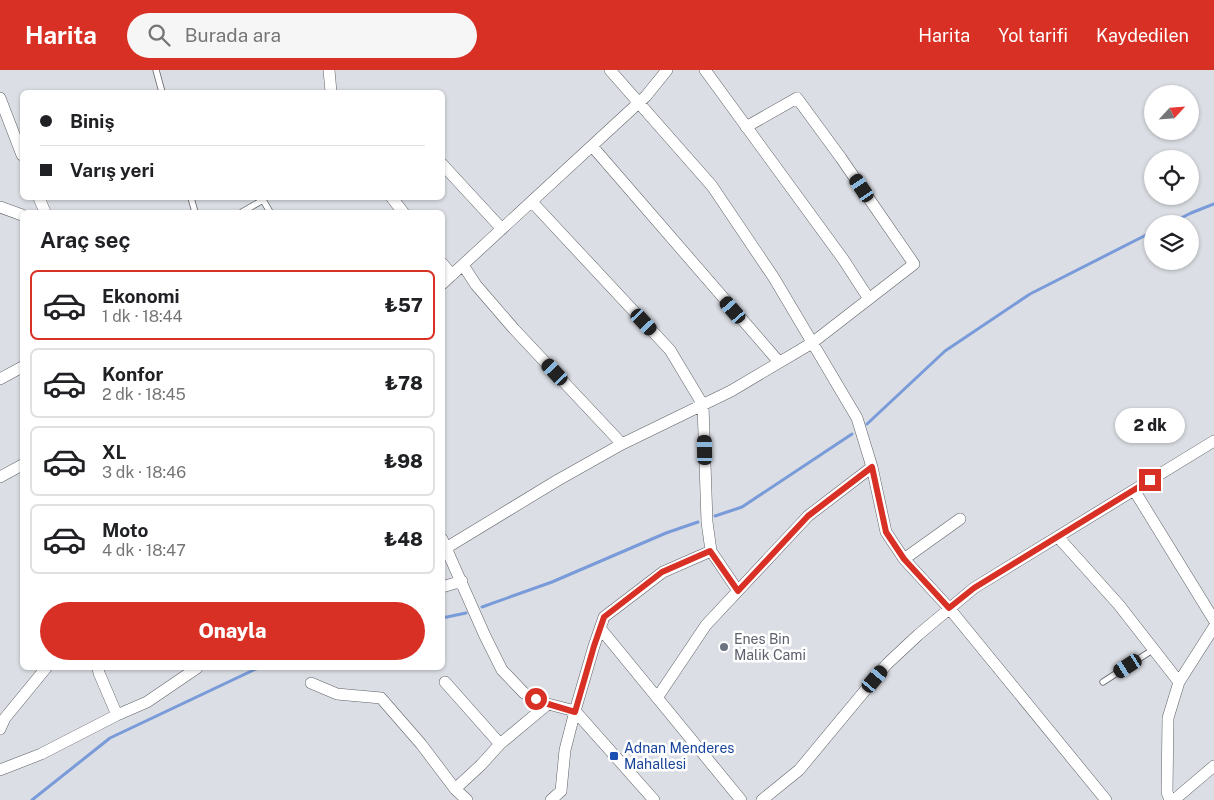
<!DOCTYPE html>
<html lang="tr">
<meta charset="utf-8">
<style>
:root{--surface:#fff;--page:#f6f6f6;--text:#202124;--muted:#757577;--line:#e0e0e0;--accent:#d93025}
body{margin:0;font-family:"Public Sans",sans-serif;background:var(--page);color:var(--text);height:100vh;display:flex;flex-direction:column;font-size:19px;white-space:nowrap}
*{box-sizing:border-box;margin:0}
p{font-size:16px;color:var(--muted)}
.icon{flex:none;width:28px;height:28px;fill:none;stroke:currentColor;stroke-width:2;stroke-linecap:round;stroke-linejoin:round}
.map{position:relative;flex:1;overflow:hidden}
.details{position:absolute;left:20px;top:140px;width:425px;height:460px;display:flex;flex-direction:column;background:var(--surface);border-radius:8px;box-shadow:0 1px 4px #0004}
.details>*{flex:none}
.banner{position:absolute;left:20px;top:20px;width:425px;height:110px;border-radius:8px;box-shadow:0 1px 4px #0004;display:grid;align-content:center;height:110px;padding:0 20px;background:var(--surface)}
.needle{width:32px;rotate:64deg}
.buttons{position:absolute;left:1144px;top:15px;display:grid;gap:10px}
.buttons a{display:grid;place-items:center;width:55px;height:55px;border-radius:50%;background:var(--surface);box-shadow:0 1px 4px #0004;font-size:25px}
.end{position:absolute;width:22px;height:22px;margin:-11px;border:6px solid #d93025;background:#fff;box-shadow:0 0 0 2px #fff}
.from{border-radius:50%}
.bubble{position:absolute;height:35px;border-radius:18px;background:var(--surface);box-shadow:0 1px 4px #0004;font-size:16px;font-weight:800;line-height:35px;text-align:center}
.car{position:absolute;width:15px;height:30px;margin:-15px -8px;border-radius:6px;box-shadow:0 0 4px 1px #0007;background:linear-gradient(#222 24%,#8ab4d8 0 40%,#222 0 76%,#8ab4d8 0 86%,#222 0)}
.banner b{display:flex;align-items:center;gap:18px;height:48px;font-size:19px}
.banner b+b{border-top:1px solid var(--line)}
.banner i{width:12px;height:12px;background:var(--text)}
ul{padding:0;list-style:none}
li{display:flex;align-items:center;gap:15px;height:70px;margin:0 10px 8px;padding:0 10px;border:2px solid var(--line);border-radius:8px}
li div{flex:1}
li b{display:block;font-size:19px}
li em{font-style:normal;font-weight:800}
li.on{border-color:var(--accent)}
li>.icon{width:45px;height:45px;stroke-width:1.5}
h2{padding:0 20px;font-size:22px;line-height:60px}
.button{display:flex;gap:10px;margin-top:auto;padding:10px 20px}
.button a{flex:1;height:58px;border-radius:30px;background:var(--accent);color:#fff;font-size:20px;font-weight:800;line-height:58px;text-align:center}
header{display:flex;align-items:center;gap:30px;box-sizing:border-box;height:70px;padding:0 25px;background:var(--accent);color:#fff}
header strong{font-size:24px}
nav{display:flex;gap:28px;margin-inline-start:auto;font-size:18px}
.search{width:350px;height:45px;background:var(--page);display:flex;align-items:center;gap:12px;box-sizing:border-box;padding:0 18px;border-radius:28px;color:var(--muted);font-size:19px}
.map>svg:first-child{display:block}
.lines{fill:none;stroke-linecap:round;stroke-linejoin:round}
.stream{stroke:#799bd9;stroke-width:3}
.service-casing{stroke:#5f6267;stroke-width:7}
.minor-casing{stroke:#5f6267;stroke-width:12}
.service{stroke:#fff;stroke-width:5.5}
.minor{stroke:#fff;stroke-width:11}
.route{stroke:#d93025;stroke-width:6}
.worship-dot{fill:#6b7280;stroke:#fff;stroke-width:2}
.transit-dot{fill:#1a4fb4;stroke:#fff;stroke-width:2}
.labels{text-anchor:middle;stroke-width:5;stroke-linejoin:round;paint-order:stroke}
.worship-label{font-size:14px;fill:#5b616d;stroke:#fff;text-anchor:start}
.transit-label{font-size:14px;fill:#164399;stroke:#fff;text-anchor:start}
</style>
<header>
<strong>Harita</strong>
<div class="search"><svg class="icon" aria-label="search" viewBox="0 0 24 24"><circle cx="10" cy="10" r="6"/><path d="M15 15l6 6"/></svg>Burada ara</div>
<nav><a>Harita</a><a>Yol tarifi</a><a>Kaydedilen</a></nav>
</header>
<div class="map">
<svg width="1214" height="730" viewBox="0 0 1214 730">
<rect width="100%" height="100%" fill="#dbdee4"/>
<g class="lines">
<!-- stream -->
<path class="stream" d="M1169,154l22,-11 23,-9
M867,354l78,-73 85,-57 122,-62
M715,446l27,-9 110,-73
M482,537l70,-25 114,-49 32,-11
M442,548l24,-5
M32,730l78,-62 148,-70"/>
<!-- service casing -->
<g class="service-casing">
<path id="service" d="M156,0l6,22
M191,128l4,14
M242,142l21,-12 7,12
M1103,612l51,-33"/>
</g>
<!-- minor casing -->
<g class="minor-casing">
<path id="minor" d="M329,0l2,22
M610,0l102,116 62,92 83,140 15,49 14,65 18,27 45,49 157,192
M705,0l138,189 26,40
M0,28l22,57
M592,76l187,216
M442,94l60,65
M39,128l6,14
M392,128l11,14
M532,132l138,148 33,55 4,117 4,29 27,40
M0,137l22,8
M442,193l10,12
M463,195l13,20 38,44 108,115
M442,214l204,-188 21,-26
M0,309l22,-12
M0,407l22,-12
M1134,420l80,130
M1058,467l61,68 60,77
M442,469l43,97 17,34 22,23 24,11 27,7 79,89
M446,478l112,-68 64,-36 109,-53 81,-48 102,-79 -73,-106 -44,-60 -51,29
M904,489l56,-40
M442,517l20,-6
M600,558l141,172
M98,598l1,5 18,42
M445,612l55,62
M311,613l26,11 44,4 40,46 34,45 12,11
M657,628l49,-73 102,-109 64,-49
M0,659l5,-11 41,-50
M0,700l41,-16 76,-39 30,-13 50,-34
M455,719l26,-24 19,-21 48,-40
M551,730l10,-9 4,-41 10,-39 19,-65 10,-29 59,-45 48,-21
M762,730l37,-30 88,-106 31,-29 56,-47 240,-147
M1170,730l-3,-8 1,-74 11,-36 35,-55
M1174,730l40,-34"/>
</g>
<!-- service -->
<use href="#service" class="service"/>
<!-- minor -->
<use href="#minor" class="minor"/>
</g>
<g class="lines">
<!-- route -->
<path class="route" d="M536,629l12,5 27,8 19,-66 10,-29 58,-45 48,-21 28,40 70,-75 64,-49 14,65 18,27 45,49 25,-20 176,-108"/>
</g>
<!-- markers -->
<circle class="worship-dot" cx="724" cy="577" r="5"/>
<rect class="transit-dot" x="609" y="681" width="10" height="10" rx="2.5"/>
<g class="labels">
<!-- worship labels -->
<g class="worship-label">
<text x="734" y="574">Enes Bin<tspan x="734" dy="16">Malik Cami</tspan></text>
</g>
<!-- transit labels -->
<g class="transit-label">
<text x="624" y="683">Adnan Menderes<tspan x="624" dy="16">Mahallesi</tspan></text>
</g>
</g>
</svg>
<div class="buttons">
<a><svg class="needle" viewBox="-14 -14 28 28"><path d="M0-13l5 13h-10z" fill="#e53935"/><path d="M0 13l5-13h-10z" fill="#757577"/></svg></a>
<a><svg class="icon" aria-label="locate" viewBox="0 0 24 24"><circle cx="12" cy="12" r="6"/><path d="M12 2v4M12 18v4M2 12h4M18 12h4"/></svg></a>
<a><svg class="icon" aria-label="layers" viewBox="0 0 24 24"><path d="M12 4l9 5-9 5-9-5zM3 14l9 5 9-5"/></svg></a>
</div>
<i class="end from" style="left:536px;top:629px"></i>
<i class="end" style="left:1150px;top:410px"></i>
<div class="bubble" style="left:1115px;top:338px;width:70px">2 dk</div>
<i class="car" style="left:862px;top:118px;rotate:326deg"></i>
<i class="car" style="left:733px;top:240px;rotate:319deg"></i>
<i class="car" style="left:644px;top:252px;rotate:137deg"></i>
<i class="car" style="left:555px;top:302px;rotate:317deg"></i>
<i class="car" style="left:705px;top:380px;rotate:359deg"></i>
<i class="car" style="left:1128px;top:596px;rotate:237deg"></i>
<i class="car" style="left:875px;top:609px;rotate:40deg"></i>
<div class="banner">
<b><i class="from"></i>Biniş</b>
<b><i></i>Varış yeri</b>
</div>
<section class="details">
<h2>Araç seç</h2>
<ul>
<li class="on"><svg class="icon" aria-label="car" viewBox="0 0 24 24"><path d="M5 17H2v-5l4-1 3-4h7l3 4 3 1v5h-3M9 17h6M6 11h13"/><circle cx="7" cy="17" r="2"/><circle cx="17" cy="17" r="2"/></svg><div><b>Ekonomi</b><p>1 dk · 18:44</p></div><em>₺57</em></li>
<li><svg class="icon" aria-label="car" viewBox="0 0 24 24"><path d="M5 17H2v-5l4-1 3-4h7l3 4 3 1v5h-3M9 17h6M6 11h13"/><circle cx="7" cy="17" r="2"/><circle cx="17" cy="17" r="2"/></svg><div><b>Konfor</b><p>2 dk · 18:45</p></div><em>₺78</em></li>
<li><svg class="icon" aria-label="car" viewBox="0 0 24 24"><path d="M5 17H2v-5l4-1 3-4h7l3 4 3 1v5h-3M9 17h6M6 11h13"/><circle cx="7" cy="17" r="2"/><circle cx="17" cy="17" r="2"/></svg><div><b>XL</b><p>3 dk · 18:46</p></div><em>₺98</em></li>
<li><svg class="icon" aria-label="car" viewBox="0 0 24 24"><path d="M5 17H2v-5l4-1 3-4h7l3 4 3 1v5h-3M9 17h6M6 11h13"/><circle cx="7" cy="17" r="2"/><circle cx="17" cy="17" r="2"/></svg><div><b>Moto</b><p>4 dk · 18:47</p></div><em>₺48</em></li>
</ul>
<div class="button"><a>Onayla</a></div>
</section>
</div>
